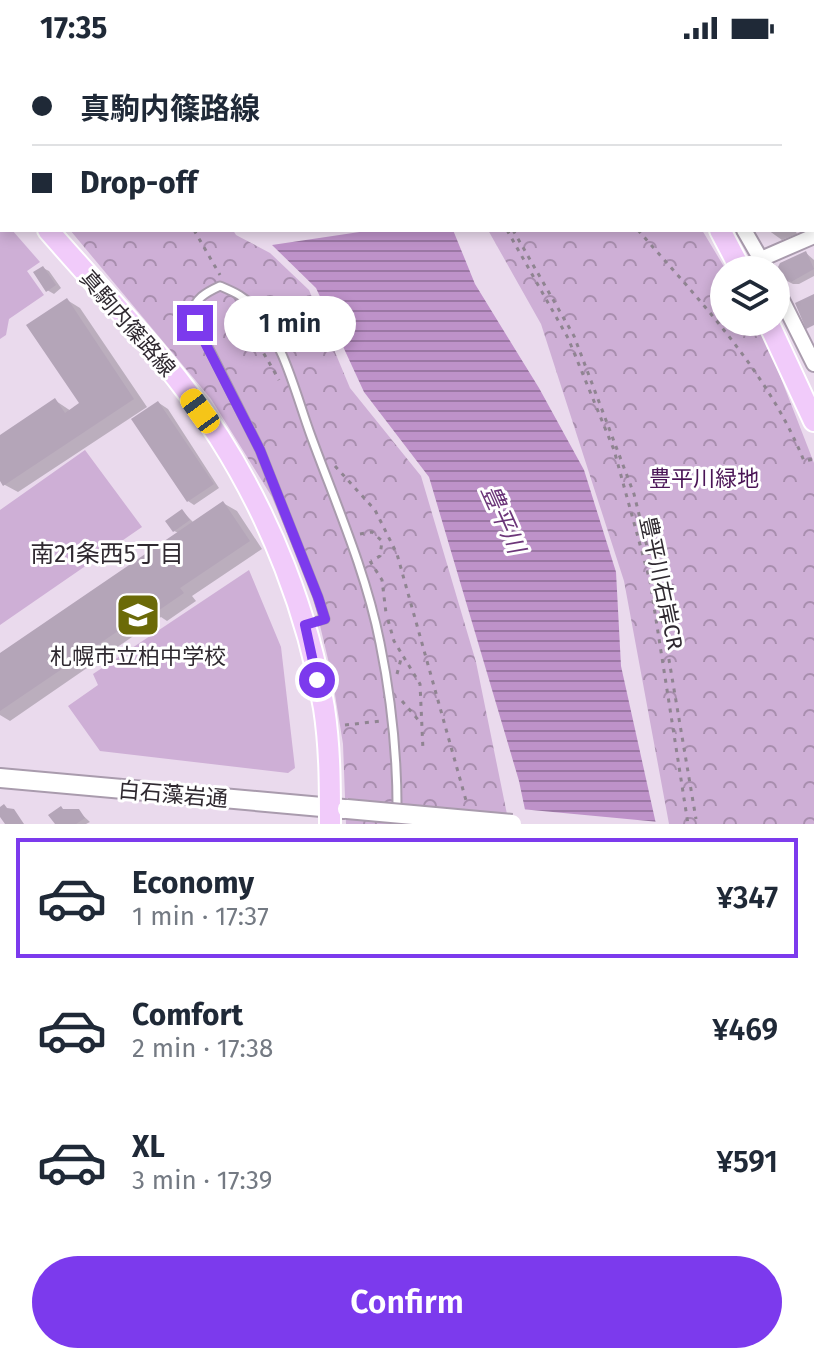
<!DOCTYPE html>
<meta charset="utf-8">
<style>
:root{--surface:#fff;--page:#f2f2f3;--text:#1f2937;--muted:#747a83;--line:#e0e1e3;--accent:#7c3aed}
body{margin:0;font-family:"Fira Sans","Noto Sans JP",sans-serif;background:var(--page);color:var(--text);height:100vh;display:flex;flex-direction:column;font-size:30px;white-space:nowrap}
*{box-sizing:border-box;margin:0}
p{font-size:26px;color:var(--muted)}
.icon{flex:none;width:44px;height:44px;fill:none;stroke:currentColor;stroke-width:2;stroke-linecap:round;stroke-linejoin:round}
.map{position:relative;height:768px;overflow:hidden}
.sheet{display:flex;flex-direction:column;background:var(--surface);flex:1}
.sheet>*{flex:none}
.guide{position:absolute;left:0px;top:0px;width:814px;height:176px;box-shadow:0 4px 12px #0003;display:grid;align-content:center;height:176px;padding:0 32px;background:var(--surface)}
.buttons{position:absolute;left:710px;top:200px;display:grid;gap:16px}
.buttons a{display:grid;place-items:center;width:80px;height:80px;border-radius:50%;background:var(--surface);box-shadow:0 4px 12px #0003;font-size:40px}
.end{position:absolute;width:36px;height:36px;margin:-18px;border:10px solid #7c3aed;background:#fff;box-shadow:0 0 0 4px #fff}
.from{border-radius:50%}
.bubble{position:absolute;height:56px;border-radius:28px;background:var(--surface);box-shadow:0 4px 12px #0003;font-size:26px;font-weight:600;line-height:56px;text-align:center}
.car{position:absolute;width:24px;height:48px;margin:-24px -12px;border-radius:10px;box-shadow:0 0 6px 2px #0007;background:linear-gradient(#f5c518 24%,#345 0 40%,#f5c518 0 76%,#345 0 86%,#f5c518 0)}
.guide b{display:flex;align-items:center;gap:28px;height:76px;font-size:30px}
.guide b+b{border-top:2px solid var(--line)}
.guide i{width:20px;height:20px;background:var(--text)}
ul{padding:14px 0 0;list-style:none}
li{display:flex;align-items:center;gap:24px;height:120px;margin:0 16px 12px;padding:0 16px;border:4px solid transparent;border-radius:0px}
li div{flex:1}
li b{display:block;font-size:30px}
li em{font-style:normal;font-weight:600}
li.selected{border-color:var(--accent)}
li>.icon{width:72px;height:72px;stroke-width:1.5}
.primary-button{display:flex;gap:16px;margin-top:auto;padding:16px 32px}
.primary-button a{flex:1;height:92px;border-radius:48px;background:var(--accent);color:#fff;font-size:32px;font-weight:600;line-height:92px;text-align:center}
.status{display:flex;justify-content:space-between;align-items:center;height:56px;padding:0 40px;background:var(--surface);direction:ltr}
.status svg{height:22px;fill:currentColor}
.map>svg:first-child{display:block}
.green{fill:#ceafd6}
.park{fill:url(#park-crowns)}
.water{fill:url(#water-rules)}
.pier{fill:#eadaed}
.shadow{fill:#0003}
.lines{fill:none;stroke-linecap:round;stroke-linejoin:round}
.river{stroke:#be92c9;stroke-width:28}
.building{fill:#b4a5b8}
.lane-casing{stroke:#a99bad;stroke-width:11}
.street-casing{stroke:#a99bad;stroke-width:18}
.secondary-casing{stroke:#a99bad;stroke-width:22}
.primary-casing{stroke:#fff;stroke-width:24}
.path{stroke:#8f8491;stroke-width:3;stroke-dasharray:4 6;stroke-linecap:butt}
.lane{stroke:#fff;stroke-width:7}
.street{stroke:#fff;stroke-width:14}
.secondary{stroke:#fff;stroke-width:18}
.primary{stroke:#f1cbfa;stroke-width:20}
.secondary-bridge-casing{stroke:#a99bad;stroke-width:22;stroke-linecap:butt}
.secondary-bridge{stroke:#fff;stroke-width:18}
.route{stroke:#7c3aed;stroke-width:10}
.labels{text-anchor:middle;stroke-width:6;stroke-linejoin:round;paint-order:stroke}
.street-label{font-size:22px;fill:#2f2930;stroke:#fff}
.park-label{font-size:22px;fill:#4a1456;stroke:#fff}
.poi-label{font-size:22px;fill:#2f2930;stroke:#fff}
.water-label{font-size:24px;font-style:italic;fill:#6c3679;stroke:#fff}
.neighbourhood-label{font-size:24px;fill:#2f2930;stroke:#fff}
</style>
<div class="status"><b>17:35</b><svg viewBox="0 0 49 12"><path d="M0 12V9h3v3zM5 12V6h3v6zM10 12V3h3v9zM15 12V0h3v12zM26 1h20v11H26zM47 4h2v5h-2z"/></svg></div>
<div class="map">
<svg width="814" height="768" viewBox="0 0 814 768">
<defs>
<pattern id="park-crowns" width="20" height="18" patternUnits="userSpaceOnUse" patternTransform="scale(2)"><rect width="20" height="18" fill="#ceafd6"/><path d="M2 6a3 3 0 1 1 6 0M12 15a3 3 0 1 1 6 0" fill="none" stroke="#a88eae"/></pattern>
<pattern id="water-rules" width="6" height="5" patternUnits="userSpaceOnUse" patternTransform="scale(2)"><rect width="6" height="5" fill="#be92c9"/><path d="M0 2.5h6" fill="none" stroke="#9b77a4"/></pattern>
</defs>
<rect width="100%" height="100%" fill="#eadaed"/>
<!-- green -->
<path class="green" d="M0,161l2,13h10l28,32 -13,9 17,24 -35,24 -3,16 -6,4z
M85,394l57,77 -142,98v-115z
M249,514l32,77 14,121 -7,5 -188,-22 -32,-45 30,-21 -5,-11z"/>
<!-- park -->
<path class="park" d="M70,174h163l3,5 34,18 39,37 41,98 71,88 55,186 33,162h-163l-3,-80 -11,-68 -19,-80 -41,-99 -61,-98z
M488,174h214l24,40h-2v52h34l3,5 53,136v361h-145l-45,-243 -83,-257z"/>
<!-- water -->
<path class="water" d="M373,174h80l22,54 64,104 45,82 32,102 5,94 35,158h-128l-9,-43 -90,-304 -65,-85 -48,-104 -44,-43z"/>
<!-- pier -->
<path class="pier" d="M521,753l138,13 1,2h-136z"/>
<!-- shadow -->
<path class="shadow" d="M646,0h50l1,2h-50z
M701,0h16l1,2h-16z
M726,0h32v2h-32z
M812,8h2l-1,73 -1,-1z
M768,174h27l2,4 -15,6z
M806,197l8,7v16l-15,8h-6l-6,-3z
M43,212l6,3 12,17 -7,6 -7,-4z
M67,244l13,8 67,99 -129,85 -13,-7 -5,-7v-40l56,-37 15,10 11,-7z
M159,347l9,6 51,79 -25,17 -6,-4z
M223,447l14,8 25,38 -70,47 4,5 -29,20 -6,-4 -151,104 -10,-6v-59l179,-123 -5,-2 8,-20 12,12z
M66,755h12l12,11 -4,2h-29z"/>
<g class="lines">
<!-- river -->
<path class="river" d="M273,0l1,2"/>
</g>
<!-- building -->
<path class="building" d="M806,195l8,18 -23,13 -1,-2 -5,2 -7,-15 2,-4z
M43,210l13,19 -10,7 -13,-20z
M814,238v31l-8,4 -11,-26z
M67,242l67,101 -131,87 -3,-5v-46l55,-37 10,15 14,-10 -53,-78z
M158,345l56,83 -27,18 -56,-83z
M223,445l27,40 -70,47 4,5 -32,22 -3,-5 -149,101v-58z
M182,453l8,11 -17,12 -8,-11z
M4,748l3,4 7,1 10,15h-19l-5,-7v-10z
M61,750l2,3h16l6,9 -9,6h-21l-7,-9z"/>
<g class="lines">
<!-- lane casing -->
<g class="lane-casing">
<path id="lane" d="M307,568l18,-5 -7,-22 -58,-147 -68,-135c1,-16 15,-23 28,-29 14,6 26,11 35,23 29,34 41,86 56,127 25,68 55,136 69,207 12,59 18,121 17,181"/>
</g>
<!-- street casing -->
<g class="street-casing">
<path id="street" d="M629,0l2,2
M759,0l1,2
M797,2l3,-2
M812,138l2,4
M744,174l23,40
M761,203l53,-23
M776,232l38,76"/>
</g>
<!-- secondary casing -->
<g class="secondary-casing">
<path id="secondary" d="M0,722l344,31"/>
</g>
<!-- primary casing -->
<g class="primary-casing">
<path id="primary" d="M603,0l2,2
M0,118l2,2
M48,174c58,67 123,132 171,207 52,82 89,176 105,271 6,39 6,77 6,116
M720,174l21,40
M768,266l46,99"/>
</g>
<!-- path -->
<path class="path" d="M95,0l1,2
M408,0l1,2
M194,174l26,45
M507,174l61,108 46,112 36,131 38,243
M513,174l61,106 60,158 22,89 40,236
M638,174c62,71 130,142 166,231l10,-2
M239,254l40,70
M335,410l40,44 22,44 70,250
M360,478l12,-2 10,9 -2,15 -9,5
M370,505l12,19 4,33
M388,564l6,21 26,43 3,66
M397,618l5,-19
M402,645l19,22
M345,669l36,-4"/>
<!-- lane -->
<use href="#lane" class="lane"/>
<!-- street -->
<use href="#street" class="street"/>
<!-- secondary -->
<use href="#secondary" class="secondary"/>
<!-- primary -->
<use href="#primary" class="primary"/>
<!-- secondary-bridge casing -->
<g class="secondary-bridge-casing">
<path id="secondary-bridge" d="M347,753l165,15"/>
</g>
<!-- secondary-bridge -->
<use href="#secondary-bridge" class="secondary-bridge"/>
</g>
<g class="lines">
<!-- route -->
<path class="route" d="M195,267l65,127 58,147 7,22 -20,6 12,55"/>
</g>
<!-- icons -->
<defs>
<g id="school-square" transform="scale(2.3)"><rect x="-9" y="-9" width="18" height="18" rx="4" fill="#6b6a08" stroke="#fff"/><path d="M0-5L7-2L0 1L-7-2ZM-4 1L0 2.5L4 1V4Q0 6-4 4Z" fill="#fff"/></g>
</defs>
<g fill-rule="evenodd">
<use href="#school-square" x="138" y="559"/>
</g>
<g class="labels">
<!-- street labels -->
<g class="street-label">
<text transform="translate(128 267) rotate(49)" y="8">真駒内篠路線</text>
<text transform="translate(662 527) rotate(78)" y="8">豊平川右岸CR</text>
<text transform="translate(173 738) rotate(5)" y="8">白石藻岩通</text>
</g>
<!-- park labels -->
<g class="park-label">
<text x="704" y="430">豊平川緑地</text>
</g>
<!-- poi labels -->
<g class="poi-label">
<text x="138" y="608">札幌市立柏中学校</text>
</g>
<!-- water labels -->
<g class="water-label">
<text transform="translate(503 463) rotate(66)" y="8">豊平川</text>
</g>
<!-- neighbourhood labels -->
<g class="neighbourhood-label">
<text x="107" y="506">南21条西5丁目</text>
</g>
</g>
</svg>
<div class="buttons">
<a><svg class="icon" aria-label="layers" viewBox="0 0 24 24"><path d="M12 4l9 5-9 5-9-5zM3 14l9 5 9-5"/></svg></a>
</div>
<i class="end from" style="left:317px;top:624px"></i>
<i class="end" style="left:195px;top:267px"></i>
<div class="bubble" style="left:224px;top:240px;width:132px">1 min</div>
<i class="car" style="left:200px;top:355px;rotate:324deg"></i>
<div class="guide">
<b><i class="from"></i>真駒内篠路線</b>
<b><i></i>Drop-off</b>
</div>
</div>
<section class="sheet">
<ul>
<li class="selected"><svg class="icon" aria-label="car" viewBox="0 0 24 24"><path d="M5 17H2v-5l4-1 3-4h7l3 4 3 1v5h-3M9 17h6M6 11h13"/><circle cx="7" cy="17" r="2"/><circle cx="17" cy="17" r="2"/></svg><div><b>Economy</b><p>1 min · 17:37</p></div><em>¥347</em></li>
<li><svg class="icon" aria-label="car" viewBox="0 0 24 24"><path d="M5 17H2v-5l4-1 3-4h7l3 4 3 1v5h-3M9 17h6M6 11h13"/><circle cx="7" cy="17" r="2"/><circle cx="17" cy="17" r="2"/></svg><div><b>Comfort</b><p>2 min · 17:38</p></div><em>¥469</em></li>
<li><svg class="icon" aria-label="car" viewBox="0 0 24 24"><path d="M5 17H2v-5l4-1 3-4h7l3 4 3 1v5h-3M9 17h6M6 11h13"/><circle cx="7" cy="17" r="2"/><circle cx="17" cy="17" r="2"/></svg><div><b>XL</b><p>3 min · 17:39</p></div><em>¥591</em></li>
</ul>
<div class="primary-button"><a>Confirm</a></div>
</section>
